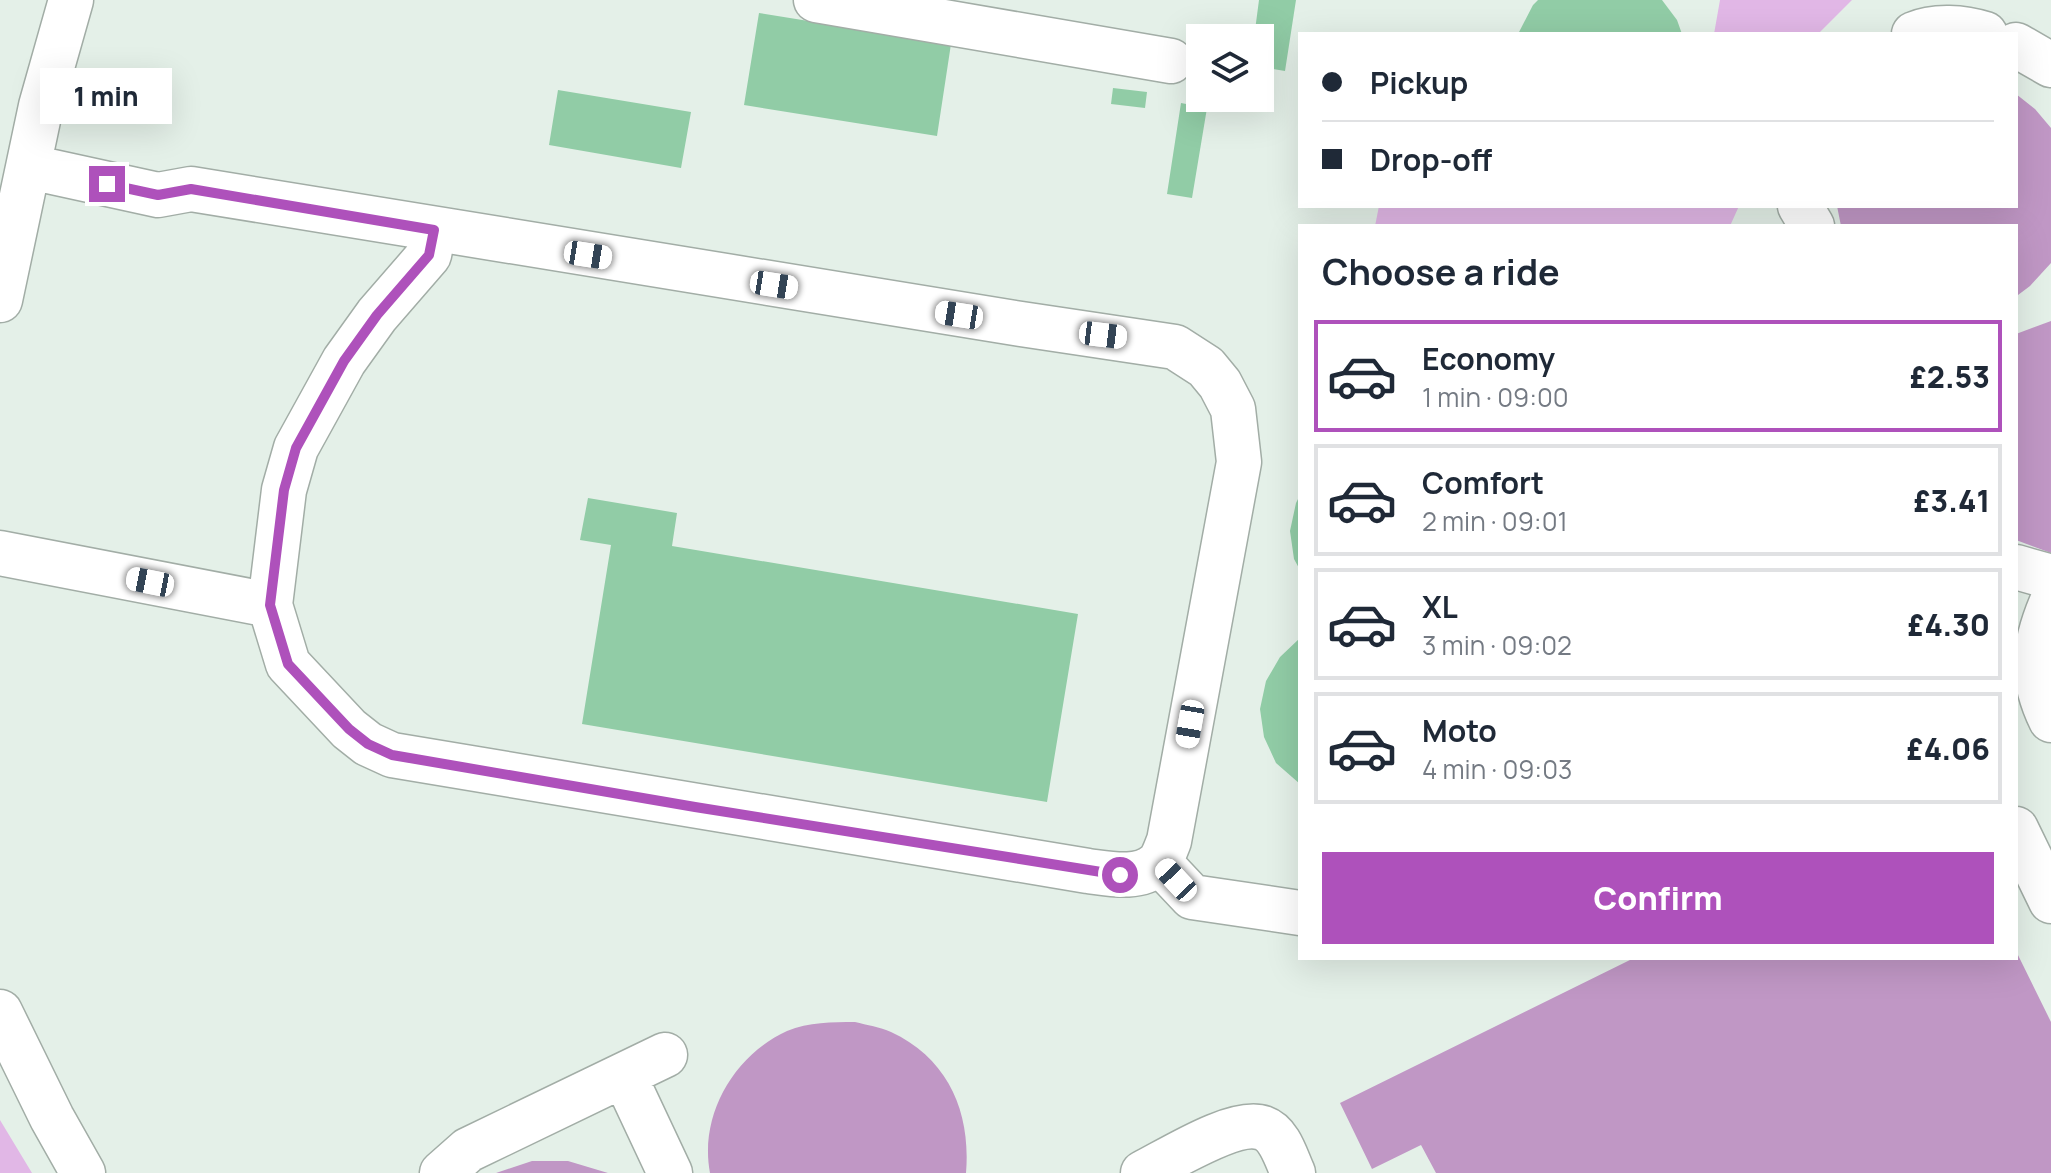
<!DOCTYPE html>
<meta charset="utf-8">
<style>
:root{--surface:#fff;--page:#f6f6f7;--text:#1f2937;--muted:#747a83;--line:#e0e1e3;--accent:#ae51bb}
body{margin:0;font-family:Manrope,sans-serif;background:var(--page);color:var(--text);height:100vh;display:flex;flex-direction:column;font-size:30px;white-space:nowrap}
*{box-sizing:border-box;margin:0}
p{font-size:26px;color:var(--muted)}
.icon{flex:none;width:44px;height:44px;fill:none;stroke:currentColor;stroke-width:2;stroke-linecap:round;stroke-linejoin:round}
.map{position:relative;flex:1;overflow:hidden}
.sheet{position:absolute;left:1298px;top:224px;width:720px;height:736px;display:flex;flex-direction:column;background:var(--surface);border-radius:0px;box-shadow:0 8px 32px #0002}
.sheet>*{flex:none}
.hud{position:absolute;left:1298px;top:32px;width:720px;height:176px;border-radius:0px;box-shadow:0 8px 32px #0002;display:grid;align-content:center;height:176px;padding:0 24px;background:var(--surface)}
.buttons{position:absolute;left:1186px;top:24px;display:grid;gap:16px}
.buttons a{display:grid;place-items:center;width:88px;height:88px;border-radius:0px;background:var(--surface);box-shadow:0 8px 32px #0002;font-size:40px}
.end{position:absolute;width:36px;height:36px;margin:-18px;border:10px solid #ae51bb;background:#fff;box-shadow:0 0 0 4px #fff}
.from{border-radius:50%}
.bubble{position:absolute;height:56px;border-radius:0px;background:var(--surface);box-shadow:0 8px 32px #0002;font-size:26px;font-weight:800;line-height:56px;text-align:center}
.car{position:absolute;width:24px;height:48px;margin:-24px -12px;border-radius:10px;box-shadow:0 0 6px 2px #0007;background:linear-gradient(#fff 24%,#345 0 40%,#fff 0 76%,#345 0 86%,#fff 0)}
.hud b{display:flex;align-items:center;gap:28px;height:76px;font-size:30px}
.hud b+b{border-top:2px solid var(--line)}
.hud i{width:20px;height:20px;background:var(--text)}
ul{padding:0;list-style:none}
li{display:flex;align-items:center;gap:24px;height:112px;margin:0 16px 12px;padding:0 8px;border:4px solid var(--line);border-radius:0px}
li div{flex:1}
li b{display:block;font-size:30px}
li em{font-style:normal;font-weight:800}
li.active{border-color:var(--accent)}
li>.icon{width:72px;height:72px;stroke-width:1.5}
h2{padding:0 24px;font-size:36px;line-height:96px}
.button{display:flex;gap:16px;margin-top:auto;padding:16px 24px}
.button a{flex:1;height:92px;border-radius:0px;background:var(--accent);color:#fff;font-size:32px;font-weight:800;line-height:92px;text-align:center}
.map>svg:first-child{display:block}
.green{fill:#e1b7e6}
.water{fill:#c097c5}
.building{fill:#91cca6}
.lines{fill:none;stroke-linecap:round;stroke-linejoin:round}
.minor-casing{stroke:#a2ada6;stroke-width:47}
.minor{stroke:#fff;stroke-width:44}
.route{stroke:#ae51bb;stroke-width:10}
</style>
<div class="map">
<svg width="2051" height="1173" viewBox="0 0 2051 1173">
<rect width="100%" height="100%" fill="#e4f0e8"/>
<!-- green -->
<path class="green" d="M1720,0h132l-34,34h-104z
M1379,206h360l-9,20h-355z
M0,1120l32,53h-32z"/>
<!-- water -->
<path class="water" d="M2016,94l19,15 16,19v135l-21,23 -12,9 -2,1v-70h-175l-4,-20h179z
M2051,321v232l-35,-13v-206z
M2016,951l35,71v151h-615l-15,-28 -49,24 -32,-66 294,-145h382z
M855,1022c12,3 25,5 36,10 58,27 80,81 75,141h-256c-11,-58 24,-118 77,-142 22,-9 45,-9 68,-9z
M532,1161h36l40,12h-112z"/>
<!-- building -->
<path class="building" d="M1259,0h37l-11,71 -25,-4v-29h-6z
M1538,0h124l15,20 5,14h-164l15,-29z
M759,13l192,31 -14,92 -193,-31z
M1113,88l34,4 -2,16 -34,-4z
M558,90l133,22 -10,56 -132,-23z
M1181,103l26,5 -15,90 -25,-4z
M1300,495v75l-6,-11 -4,-28 6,-28z
M588,498l89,15 -5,33 406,68 -31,188 -465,-78 29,-179 -31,-5z
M1300,638v146l-24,-21 -12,-26 -4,-28 6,-28 14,-24z"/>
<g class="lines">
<!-- minor casing -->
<g class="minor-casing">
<path id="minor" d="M816,0l355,61
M1914,34c21,-9 49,-7 71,0
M2016,45l35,20
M1800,206l12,20
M0,300l41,-194 30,-106
M0,553l270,52 18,59 61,65 19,15 24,11 696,116c23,3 51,9 69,-7 6,-5 9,-16 12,-23l70,-379 -6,-53 -13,-25 -14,-17 -31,-20 -154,-23 -830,-135 -33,6 -128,-28
M2016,567l35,10
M2051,604c-18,43 -21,73 0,116
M270,605l14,-115 12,-42 48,-87 33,-46 52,-60 5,-25
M2016,829l35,72
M1159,862l33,35 108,16
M0,1012l52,106 31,55
M624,1075l46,98
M442,1173l26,-23 197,-95
M1143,1173c26,-13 92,-55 120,-45 17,6 23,30 30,45"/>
</g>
<!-- minor -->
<use href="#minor" class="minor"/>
</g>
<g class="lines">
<!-- route -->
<path class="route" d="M107,184l51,11 33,-6 243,41 -5,25 -52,60 -33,46 -48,87 -12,42 -14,115 18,59 61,65 19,15 24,11 303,52 425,68"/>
</g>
</svg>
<div class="buttons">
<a><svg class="icon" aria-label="layers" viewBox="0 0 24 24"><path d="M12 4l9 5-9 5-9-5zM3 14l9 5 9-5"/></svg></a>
</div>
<i class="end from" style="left:1120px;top:875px"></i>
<i class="end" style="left:107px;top:184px"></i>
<div class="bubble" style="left:40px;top:68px;width:132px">1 min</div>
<i class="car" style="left:588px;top:255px;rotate:99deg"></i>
<i class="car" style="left:774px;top:285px;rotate:99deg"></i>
<i class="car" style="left:959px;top:315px;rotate:279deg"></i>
<i class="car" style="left:1103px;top:335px;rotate:97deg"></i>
<i class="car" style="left:150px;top:582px;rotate:281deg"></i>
<i class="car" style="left:1190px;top:724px;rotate:190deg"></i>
<i class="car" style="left:1176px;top:880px;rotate:317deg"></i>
<div class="hud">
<b><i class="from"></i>Pickup</b>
<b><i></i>Drop-off</b>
</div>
<section class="sheet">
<h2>Choose a ride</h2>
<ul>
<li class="active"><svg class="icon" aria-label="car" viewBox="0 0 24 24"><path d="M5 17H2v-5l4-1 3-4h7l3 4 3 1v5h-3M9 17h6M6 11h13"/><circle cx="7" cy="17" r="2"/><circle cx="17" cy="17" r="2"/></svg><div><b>Economy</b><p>1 min · 09:00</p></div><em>£2.53</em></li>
<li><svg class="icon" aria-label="car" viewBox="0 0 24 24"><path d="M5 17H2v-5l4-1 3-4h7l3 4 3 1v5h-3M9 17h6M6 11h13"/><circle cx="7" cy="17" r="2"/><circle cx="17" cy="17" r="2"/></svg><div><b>Comfort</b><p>2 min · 09:01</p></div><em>£3.41</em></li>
<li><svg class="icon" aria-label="car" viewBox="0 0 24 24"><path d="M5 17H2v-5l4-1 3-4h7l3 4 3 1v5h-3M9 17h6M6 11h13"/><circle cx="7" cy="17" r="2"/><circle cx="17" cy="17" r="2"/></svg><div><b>XL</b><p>3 min · 09:02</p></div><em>£4.30</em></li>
<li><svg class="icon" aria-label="car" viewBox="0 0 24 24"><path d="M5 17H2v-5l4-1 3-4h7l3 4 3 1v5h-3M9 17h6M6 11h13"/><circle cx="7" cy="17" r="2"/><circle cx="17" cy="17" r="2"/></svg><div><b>Moto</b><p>4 min · 09:03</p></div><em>£4.06</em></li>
</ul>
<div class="button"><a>Confirm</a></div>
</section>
</div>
